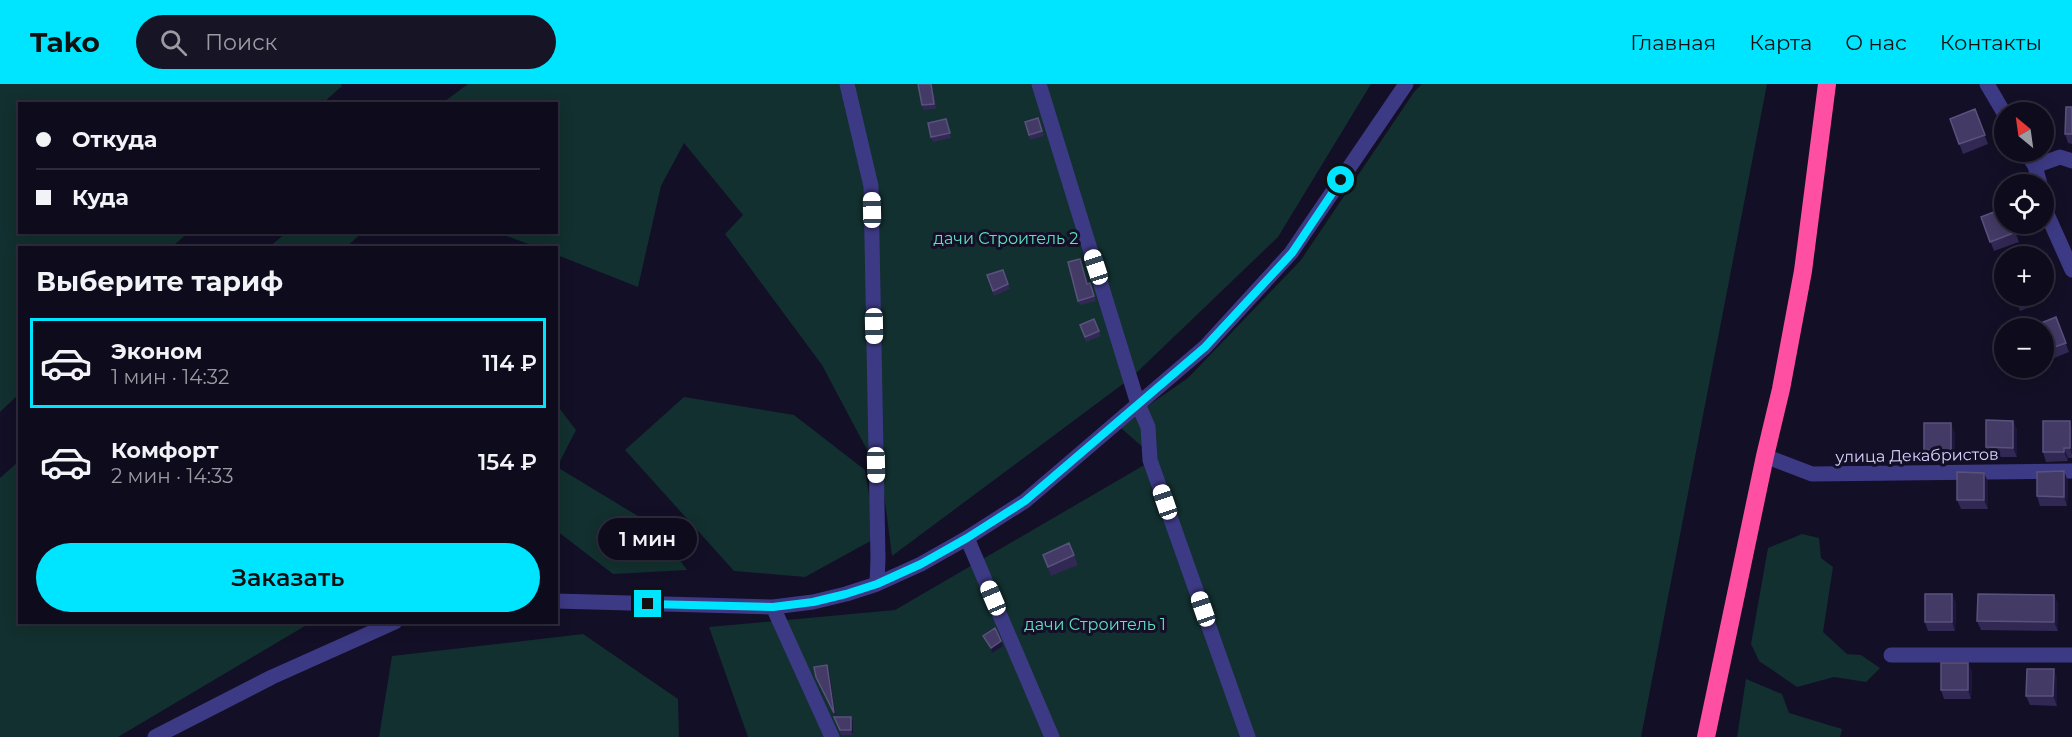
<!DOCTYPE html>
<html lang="ru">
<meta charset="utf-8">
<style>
:root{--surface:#0e0b1c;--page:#171425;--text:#f1f3f6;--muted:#9b9ba3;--line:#2e2b3b;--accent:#00e5ff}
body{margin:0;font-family:Montserrat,sans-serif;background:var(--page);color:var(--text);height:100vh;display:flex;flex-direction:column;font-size:22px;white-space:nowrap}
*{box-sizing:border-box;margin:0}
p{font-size:20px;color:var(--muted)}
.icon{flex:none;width:33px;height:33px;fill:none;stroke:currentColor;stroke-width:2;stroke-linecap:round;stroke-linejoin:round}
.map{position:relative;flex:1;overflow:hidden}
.side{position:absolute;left:18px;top:162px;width:540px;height:378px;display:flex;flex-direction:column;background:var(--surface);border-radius:0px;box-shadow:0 3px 15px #0003,0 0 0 2px var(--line)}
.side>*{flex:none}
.top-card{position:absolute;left:18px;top:18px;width:540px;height:132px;border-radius:0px;box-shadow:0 3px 15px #0003,0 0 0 2px var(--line);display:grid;align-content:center;height:132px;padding:0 18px;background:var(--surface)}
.needle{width:39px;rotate:331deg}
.controls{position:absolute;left:1994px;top:18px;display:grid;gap:12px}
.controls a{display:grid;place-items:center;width:60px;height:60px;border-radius:50%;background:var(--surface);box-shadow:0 3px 15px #0003,0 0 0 2px var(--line);font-size:30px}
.end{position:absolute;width:27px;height:27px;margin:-14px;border:8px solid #00e5ff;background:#111;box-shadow:0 0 0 3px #111}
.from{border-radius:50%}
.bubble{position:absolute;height:42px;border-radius:21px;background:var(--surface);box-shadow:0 3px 15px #0003,0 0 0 2px var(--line);font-size:20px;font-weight:600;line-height:42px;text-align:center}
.car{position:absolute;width:18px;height:36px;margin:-18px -9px;border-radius:8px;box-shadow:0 0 4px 2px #0007;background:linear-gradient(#fff 24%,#345 0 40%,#fff 0 76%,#345 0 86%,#fff 0)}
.top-card b{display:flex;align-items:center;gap:21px;height:57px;font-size:22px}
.top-card b+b{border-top:2px solid var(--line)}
.top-card i{width:15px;height:15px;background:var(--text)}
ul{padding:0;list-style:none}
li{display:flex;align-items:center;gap:18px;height:90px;margin:0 12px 9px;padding:0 6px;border:3px solid transparent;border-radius:0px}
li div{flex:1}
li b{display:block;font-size:22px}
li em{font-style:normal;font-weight:600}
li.on{border-color:var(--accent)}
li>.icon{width:54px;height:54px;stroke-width:1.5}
h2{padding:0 18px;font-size:27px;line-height:72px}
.action{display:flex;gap:12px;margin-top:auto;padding:12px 18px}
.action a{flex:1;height:69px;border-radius:36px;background:var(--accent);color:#111;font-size:24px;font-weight:600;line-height:69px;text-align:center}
header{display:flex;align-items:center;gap:36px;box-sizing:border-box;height:84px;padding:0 30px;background:var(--accent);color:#111}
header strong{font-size:28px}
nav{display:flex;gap:33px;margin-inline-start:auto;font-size:21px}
.search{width:420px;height:54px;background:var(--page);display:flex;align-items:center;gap:15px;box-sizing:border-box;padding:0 21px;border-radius:33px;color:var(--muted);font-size:22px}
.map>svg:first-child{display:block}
.green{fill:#12302f}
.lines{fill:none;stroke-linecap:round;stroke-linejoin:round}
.minor{stroke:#3d3a85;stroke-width:15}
.highway{stroke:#ff4fa3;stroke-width:18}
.wall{fill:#312854}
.shaded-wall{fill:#1d163a}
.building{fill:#433a66;stroke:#5a527e;stroke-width:1.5}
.route{stroke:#00e5ff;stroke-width:8}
.labels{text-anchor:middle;stroke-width:6;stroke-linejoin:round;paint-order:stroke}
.park-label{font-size:16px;fill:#5fe0c0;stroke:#130f26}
.street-label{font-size:16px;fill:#d9d4ff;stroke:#130f26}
</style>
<header>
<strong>Tako</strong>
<div class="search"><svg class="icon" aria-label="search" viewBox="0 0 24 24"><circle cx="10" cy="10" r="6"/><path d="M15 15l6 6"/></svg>Поиск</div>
<nav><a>Главная</a><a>Карта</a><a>О нас</a><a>Контакты</a></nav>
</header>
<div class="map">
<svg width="2072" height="653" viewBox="0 0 2072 653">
<rect width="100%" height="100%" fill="#130f26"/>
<!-- green -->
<path class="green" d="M0,0h341l1,2 -19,17 -303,1v128l168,1 -16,14 -152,1 -1,146 -19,18z
M468,0h903l-93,153 -147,141 -239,178 -10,-78 -60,-113 -97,-131 18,-19 -59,-72 -23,43 -23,101 -81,-32 -1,-7 -19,-1 -39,-14 58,-1v-128h-115z
M1422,0h345l-126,653h-893l-39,-110 186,-17 258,-150 -7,-10 -25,-22 28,-23 39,-27 113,-118 113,-168z
M286,149v-1l76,1 -16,14h-77z
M684,313l110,18 71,55 11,68 -71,39 -71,-6 -109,-121z
M556,320l20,26 -19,37 99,60 31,43 -74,4 -56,-43z
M19,377l1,161 290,1 -192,114h-118v-259z
M1802,450l17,4 2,20 12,9 -10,65 24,22 14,1 19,13 -14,14 -32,-5 -37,10 -38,-26 -8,-17 17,-96z
M583,550l95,65 1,38h-300l13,-81z
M1746,595l36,15 7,19 53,16 -2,8h-103z"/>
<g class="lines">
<!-- minor -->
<path class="minor" d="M847,0l24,102 7,372 -1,26
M1039,0l99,320 10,23 2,33 98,277
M1987,0l17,29
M2026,68l9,14 5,18
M2035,82l25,-9 12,4
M2043,114l4,16 25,56
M1765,372l47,18 260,-3
M967,454l85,199
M556,517l217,6 40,-5 33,-8 31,-10 44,-20 46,-26 58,-37 180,-154 86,-94 115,-169
M773,523l59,130
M1891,571h181
M155,653l117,-60 123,-55"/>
<!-- highway -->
<path class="highway" d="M1706,653l59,-281 16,-67 22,-118 24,-187"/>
</g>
<!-- wall -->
<path class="wall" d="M934,9l2,16 -13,1 -1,-5z
M2072,23v37l-4,-1 -3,-9z
M1975,25l13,35 -25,10 -13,-35z
M1038,34l6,18 -14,4 -5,-18z
M946,35l5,19 -18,4 -2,-5z
M1981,133l31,7 7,18 -25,9z
M1082,180l5,20 3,-1 6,18 -16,4 -2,-4z
M1003,186l7,19 -16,7 -7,-21z
M2043,211l2,6 -25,10 -6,-15z
M2056,233l13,35 -25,10 -1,-3v-31z
M1094,235l7,17 -15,6 -6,-17z
M2013,337l4,9v27h-27l-4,-10z
M2072,343v31h-4v3l-22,1 -3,-10z
M1955,349l-1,27h-27l-3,-10z
M1984,389l4,9v27h-27l-4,-9z
M2068,397l-1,25h-27l-3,-10z
M1043,471h31l4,10 -27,11z
M1952,510l4,10 -1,27h-27l-3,-9z
M2054,511l4,9v27l-77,-1 -4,-9z
M1968,579l4,9 -1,27h-27l-3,-9z
M829,586l6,47 18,5v13h-12l-7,-18h1l-17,-35 -2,-5z
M2057,594v28l-27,-1 -4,-9z"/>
<!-- shaded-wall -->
<path class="shaded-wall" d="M2013,337l4,9v27l-4,-9z
M2070,337l2,6v28l-2,-7z
M1951,339l4,10 -1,27 -3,-10z
M2064,364l4,10v3l-4,-9z
M2064,387l4,10 -1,25 -3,-9z
M1984,389l4,9v27l-4,-9z
M1952,510l4,10 -1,27 -3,-9z
M2054,511l4,9v27l-4,-9z
M1001,557l2,5 -11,7 -1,-5z
M1968,579l4,9 -1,27 -3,-9z
M827,581l2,5 7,48 -2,-5z
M2054,585l3,9v28l-4,-10z
M851,633l2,5v13l-2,-5z"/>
<!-- building -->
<path class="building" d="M918,0h13l3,20 -12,1z
M2066,23h6v27h-7z
M1975,25l10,26 -26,9 -9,-25z
M1038,34l4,13 -13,4 -4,-13z
M946,35l4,14 -19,4 -3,-14z
M2004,124v16h8l4,8 -26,10 -9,-25z
M1080,175l7,25 3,-1 4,13 -16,5 -10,-39z
M1003,186l5,14 -15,7 -6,-16z
M2014,212h18l-15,5z
M2056,233l10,26 -23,8v-23h-11l-1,-1z
M1094,235l5,12 -14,6 -5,-12z
M1986,336l27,1v27l-27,-1z
M2043,337h27v27h-6v4h-21z
M1924,339h27v27h-27z
M2064,387v26l-27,-1v-24z
M1957,388l27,1v27h-27z
M1069,459l5,12 -26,12 -5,-12z
M1925,510h27v28h-27z
M1978,510l76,1v27l-77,-1z
M995,544l6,13 -10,7 -8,-12z
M1941,579h27v27h-27z
M827,581l7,48 -18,-36 -2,-10z
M2027,585h27l-1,27h-27z
M834,633h17v13h-11z"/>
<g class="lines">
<!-- route -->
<path class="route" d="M648,520l125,3 40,-5 33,-8 31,-10 44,-20 46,-26 58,-37 180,-154 87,-94 49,-73"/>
</g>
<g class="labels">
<!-- park labels -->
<g class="park-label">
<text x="1006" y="160">дачи Строитель 2</text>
<text x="1095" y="546">дачи Строитель 1</text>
</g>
<!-- street labels -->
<g class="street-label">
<text transform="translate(1917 371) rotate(-1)" y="6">улица Декабристов</text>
</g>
</g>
</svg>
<div class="controls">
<a><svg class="needle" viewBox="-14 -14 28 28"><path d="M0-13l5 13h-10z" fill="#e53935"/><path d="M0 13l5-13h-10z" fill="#9b9ba3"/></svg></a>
<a><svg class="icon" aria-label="locate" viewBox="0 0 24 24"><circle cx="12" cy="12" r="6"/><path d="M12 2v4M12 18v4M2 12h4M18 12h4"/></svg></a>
<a>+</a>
<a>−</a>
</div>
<i class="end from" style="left:1341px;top:96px"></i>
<i class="end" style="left:648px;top:520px"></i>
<div class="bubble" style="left:598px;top:434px;width:99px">1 мин</div>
<i class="car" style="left:872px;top:126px;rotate:359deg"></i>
<i class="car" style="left:1096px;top:183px;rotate:342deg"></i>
<i class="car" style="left:874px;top:242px;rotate:179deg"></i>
<i class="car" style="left:876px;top:381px;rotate:179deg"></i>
<i class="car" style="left:1165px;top:418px;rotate:341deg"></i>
<i class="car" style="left:993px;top:514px;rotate:337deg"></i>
<i class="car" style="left:1203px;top:525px;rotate:341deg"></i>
<div class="top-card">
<b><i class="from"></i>Откуда</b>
<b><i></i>Куда</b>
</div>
<section class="side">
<h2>Выберите тариф</h2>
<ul>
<li class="on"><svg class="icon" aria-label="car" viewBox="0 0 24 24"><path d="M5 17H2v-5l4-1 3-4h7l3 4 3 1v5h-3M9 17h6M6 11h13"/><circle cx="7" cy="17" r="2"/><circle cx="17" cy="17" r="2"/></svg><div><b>Эконом</b><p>1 мин · 14:32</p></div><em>114 ₽</em></li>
<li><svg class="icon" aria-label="car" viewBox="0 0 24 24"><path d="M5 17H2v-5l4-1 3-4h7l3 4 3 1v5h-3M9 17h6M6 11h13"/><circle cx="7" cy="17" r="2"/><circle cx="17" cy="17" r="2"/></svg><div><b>Комфорт</b><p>2 мин · 14:33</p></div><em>154 ₽</em></li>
</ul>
<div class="action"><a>Заказать</a></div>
</section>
</div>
